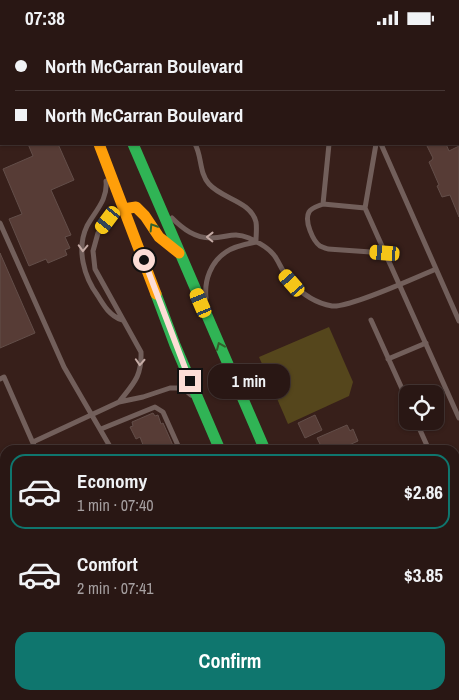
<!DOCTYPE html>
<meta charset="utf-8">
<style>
:root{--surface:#291714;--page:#352422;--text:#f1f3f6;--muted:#a59fa0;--line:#453634;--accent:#0f766e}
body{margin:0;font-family:"Archivo Narrow",sans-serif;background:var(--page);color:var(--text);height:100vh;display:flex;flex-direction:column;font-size:19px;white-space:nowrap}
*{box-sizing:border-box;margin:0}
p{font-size:16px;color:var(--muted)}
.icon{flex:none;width:28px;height:28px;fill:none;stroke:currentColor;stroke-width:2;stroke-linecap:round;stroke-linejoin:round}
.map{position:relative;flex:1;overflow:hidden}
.drawer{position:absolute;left:0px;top:410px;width:460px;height:255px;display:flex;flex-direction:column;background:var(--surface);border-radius:15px 15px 0 0;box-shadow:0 1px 4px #0004,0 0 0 1px var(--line)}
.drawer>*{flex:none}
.hud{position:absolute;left:0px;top:0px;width:460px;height:110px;box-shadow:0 1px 4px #0004,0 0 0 1px var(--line);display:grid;align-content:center;height:110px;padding:0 15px;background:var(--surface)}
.fabs{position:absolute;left:399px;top:350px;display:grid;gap:10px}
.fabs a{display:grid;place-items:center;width:45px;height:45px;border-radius:10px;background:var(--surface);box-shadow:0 1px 4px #0004,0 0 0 1px var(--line);font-size:25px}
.end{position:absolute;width:22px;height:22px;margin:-11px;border:6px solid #fcddd6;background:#111;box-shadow:0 0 0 2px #111}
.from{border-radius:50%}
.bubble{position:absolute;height:35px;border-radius:15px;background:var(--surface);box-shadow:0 1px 4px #0004,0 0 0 1px var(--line);font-size:16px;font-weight:700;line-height:35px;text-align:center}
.car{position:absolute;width:15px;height:30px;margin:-15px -8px;border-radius:6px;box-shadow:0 0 4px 1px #0007;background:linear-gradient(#f5c518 24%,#345 0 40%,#f5c518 0 76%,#345 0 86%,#f5c518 0)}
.hud b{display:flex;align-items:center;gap:18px;height:48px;font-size:19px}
.hud b+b{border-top:1px solid var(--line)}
.hud i{width:12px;height:12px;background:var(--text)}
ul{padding:9px 0 0;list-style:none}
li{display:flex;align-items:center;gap:15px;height:75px;margin:0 10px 8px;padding:0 5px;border:2px solid transparent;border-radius:15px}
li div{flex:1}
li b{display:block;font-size:19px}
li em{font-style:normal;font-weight:700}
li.active{border-color:var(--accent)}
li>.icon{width:45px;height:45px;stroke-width:1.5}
.primary-button{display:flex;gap:10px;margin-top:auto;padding:10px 15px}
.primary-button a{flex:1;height:58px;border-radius:15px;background:var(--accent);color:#fff;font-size:20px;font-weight:700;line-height:58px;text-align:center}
.status{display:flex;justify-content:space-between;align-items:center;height:35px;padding:0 25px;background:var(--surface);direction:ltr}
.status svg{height:14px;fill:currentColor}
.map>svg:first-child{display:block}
.green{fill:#55461c}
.building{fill:#573c36;stroke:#634e49}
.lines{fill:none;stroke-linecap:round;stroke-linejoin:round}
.lane{stroke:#725f5b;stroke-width:5}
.street{stroke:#725f5b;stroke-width:10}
.fast{stroke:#30b455;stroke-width:11}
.slow{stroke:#ff9f0a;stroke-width:11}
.jam{stroke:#e5322d;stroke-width:11}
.oneway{stroke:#34602c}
.oneway2{stroke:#c5aba5}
.route{stroke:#fcddd6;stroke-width:6}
</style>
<div class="status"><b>07:38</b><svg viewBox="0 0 49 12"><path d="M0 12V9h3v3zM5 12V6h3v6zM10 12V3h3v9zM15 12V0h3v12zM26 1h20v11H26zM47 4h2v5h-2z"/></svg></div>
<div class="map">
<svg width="459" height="665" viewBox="0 0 459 665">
<rect width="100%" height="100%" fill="#371f1a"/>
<!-- green -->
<path class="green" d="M329,292l24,55 -4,14 -61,28 -29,-67z"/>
<!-- building -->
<path class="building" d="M28,109h30l16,36 -23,10 20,45 -6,2 5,11 -5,2 2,5 -19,8 -2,-4 -17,7 -20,-47 13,-5 -19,-45 30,-13z
M426,109h20l3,7 10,-5v71l-9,-22 -8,2 -5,-11 2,-1 -10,-23 3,-2 1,-2z
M0,218l35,80 -35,15z
M153,378l2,3 3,-1 3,9 2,-1 12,27h-30l-5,-13 -4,2 -6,-12 3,-1 -1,-4z
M315,380l7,15 -17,8 -7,-15z
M347,390l3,6 3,-2 5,12 -20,9h-15l-6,-12z"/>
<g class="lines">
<!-- lane -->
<path class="lane" d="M195,109c7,12 4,29 14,40 13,15 42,17 47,38 1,6 0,13 0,19
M329,109l-6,60 42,4 11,-64
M381,109l78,177
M106,146c2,19 -11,30 -19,45 -11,23 -3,51 11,70 6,10 12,20 24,24
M323,169c-5,2 -12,4 -14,8 -5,9 4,29 11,34 2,1 5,2 8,3l57,4
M365,173l94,210
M172,183c11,11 23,20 39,20 16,0 22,-7 38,0 10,5 21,10 27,20 5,8 7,15 14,23 11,12 24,22 42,25 17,2 85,-29 104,-37
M0,188l64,144 48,83
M206,263c-2,-18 5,-36 20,-46 8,-6 20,-8 30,-10
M371,285l37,82
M388,324l38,-16
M0,344l4,-2 32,73
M119,367c14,-18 23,-25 22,-50l-46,-83 -2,-18 5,-18 10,-13 13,-10
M416,386l13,29
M101,394l54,-22 8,5 17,38
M33,407l86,-40 24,-5 27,-9h13l8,7
M455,474l4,4
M132,660l3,5
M273,660l2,5
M216,665l12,-5"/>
<!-- street -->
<path class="street" d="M444,0l1,1
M459,33v1"/>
<!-- fast -->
<path class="fast" d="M89,0v1
M133,109l132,306
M156,259l19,51 45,105
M328,660l2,5
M372,660l2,5
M385,660l4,5"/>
<!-- slow -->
<path class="slow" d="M99,109l57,150
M123,174l13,-2 9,9 14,21 20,16"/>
<!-- jam -->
<path class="jam" d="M66,0v1"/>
</g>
<!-- one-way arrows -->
<defs><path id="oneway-chevron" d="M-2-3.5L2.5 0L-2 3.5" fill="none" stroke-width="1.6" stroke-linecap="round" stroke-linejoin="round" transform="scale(1.25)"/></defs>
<g class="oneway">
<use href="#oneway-chevron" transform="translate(153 192) rotate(-122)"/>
<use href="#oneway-chevron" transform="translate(220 311) rotate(-113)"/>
</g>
<g class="oneway2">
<use href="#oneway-chevron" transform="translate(210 202) rotate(-179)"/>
<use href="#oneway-chevron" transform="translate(83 213) rotate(92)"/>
<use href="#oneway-chevron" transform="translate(140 327) rotate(93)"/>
</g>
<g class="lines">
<!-- route -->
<path class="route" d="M144,225l46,121"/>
</g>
</svg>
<div class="fabs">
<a><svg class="icon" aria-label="locate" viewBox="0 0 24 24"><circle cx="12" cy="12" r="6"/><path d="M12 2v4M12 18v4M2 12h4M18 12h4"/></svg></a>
</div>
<i class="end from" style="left:144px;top:225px"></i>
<i class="end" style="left:190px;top:346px"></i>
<div class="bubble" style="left:208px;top:329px;width:82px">1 min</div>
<i class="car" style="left:108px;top:185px;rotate:217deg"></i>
<i class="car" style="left:385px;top:218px;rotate:274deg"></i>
<i class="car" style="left:292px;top:248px;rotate:319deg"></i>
<i class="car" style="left:201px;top:268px;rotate:337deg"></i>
<div class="hud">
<b><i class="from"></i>North McCarran Boulevard</b>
<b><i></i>North McCarran Boulevard</b>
</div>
<section class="drawer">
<ul>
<li class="active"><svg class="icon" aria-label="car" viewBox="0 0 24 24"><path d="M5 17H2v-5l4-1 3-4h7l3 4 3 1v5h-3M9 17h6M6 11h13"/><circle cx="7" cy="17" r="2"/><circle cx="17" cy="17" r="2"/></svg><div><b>Economy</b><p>1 min · 07:40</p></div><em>$2.86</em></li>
<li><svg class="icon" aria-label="car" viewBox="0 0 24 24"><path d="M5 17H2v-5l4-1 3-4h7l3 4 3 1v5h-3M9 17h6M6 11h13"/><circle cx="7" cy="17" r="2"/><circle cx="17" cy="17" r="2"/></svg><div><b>Comfort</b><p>2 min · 07:41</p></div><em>$3.85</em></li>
</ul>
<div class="primary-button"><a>Confirm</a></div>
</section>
</div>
